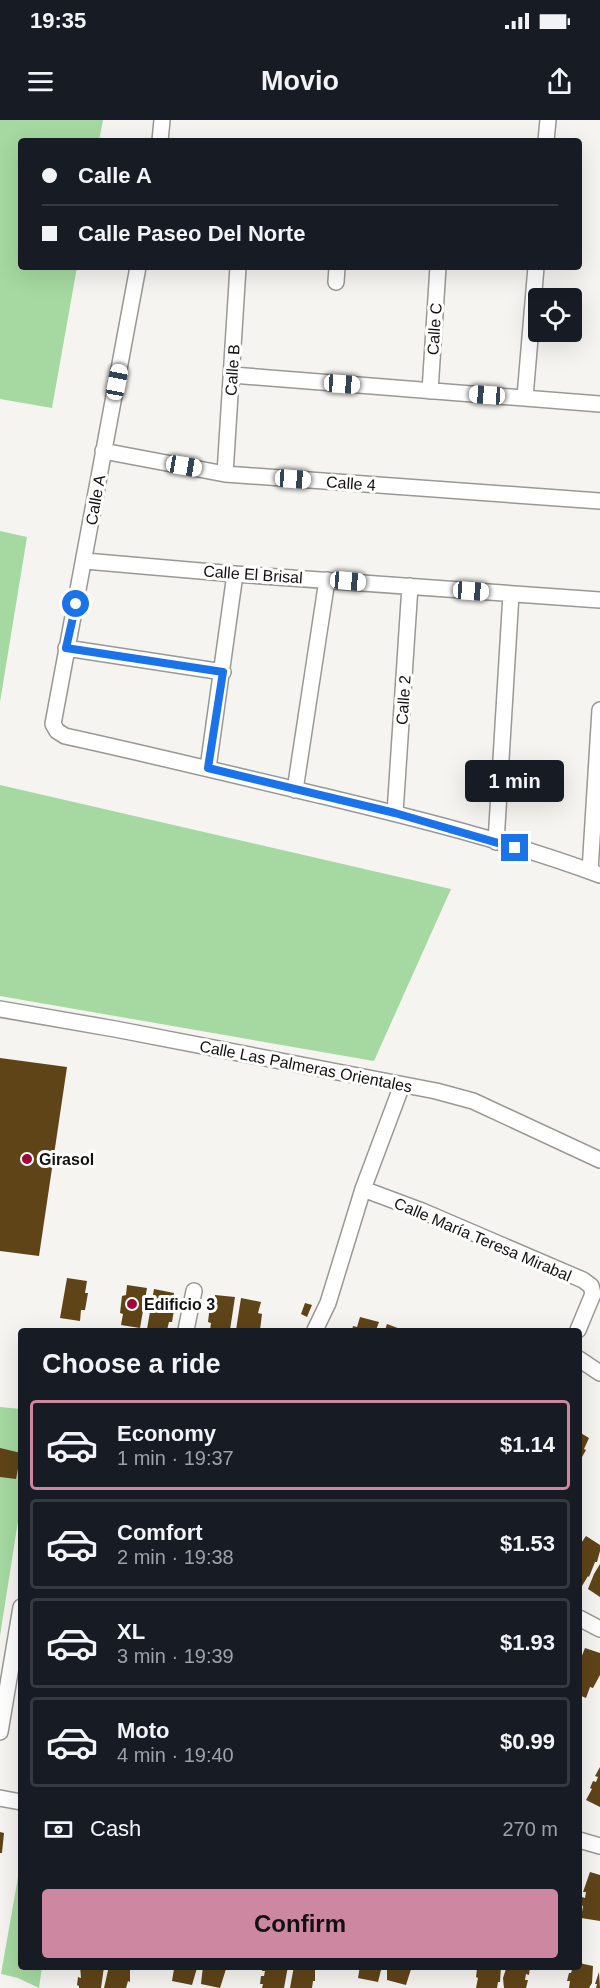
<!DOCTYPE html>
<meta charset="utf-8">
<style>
:root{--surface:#171b24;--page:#20242c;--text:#f1f3f6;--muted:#9ea1a6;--line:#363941;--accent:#cd87a0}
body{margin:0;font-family:Helvetica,sans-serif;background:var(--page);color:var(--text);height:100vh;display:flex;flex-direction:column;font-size:22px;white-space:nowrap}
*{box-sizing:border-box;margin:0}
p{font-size:20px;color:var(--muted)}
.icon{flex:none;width:33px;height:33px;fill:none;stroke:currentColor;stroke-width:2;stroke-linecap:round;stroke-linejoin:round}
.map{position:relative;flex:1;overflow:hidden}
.drawer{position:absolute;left:18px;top:1208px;width:564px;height:642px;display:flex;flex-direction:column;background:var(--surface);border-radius:6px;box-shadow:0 6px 24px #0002}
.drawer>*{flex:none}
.guide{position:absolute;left:18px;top:18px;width:564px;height:132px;border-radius:6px;box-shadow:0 6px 24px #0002;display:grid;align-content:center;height:132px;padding:0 24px;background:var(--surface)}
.fabs{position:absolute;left:528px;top:168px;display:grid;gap:12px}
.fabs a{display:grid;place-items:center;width:54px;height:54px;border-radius:6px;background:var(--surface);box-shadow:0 6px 24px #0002;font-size:30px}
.end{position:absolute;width:27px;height:27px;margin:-14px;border:8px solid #1a73e8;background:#fff;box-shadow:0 0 0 3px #fff}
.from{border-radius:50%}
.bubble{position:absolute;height:42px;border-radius:6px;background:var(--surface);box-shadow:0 6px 24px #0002;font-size:20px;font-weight:700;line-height:42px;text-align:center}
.car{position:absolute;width:18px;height:36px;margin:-18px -9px;border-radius:8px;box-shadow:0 0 4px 2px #0007;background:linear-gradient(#fff 24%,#345 0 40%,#fff 0 76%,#345 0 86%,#fff 0)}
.guide b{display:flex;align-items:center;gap:21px;height:57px;font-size:22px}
.guide b+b{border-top:2px solid var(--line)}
.guide i{width:15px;height:15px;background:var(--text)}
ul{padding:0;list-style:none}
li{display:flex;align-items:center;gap:18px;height:90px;margin:0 12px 9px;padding:0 12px;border:3px solid var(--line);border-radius:6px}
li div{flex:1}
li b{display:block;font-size:22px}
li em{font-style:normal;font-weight:700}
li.active{border-color:var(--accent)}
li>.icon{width:54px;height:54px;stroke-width:1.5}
h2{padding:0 24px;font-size:27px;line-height:72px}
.pay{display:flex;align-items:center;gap:15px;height:66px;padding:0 24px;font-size:22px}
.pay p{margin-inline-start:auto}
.cta{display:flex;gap:12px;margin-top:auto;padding:12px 24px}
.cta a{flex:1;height:69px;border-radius:6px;background:var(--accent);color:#111;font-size:24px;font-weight:700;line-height:69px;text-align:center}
.status{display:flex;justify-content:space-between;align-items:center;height:42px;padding:0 30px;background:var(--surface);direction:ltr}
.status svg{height:16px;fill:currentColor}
header{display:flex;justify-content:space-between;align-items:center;height:78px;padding:0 24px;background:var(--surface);font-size:27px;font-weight:700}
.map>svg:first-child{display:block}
.green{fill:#a5d9a1}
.building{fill:#5f4418}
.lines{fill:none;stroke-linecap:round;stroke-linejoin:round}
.minor-casing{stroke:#9a9895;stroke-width:18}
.minor{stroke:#fff;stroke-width:15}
.route{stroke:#1a73e8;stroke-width:8}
.poi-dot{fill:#a20438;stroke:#fff;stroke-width:2}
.labels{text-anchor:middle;stroke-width:6;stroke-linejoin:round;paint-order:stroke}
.street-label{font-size:16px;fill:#131211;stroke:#fff}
.poi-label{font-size:16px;font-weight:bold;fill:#131211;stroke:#fff;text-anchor:start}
</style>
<div class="status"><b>19:35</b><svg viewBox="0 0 49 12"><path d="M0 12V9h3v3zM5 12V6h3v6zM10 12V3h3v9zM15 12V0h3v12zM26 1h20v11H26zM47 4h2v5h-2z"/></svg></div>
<header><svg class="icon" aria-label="menu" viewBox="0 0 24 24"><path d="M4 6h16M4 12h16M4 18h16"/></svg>Movio<svg class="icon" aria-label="share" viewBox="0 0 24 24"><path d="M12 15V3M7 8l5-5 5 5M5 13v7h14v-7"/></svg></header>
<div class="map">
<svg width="600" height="1868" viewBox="0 0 600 1868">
<rect width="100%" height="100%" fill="#f6f4f0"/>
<!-- green -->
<path class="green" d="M0,0h103l-4,21h-78v126h56l-25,141 -52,-9z
M0,411l27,6 -27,165z
M0,665l451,104 -77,172 -374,-65z
M0,1287l21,2v93l-21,134z
M21,1740v106l21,1 -3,21 -21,-10 -17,-4z"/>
<!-- building -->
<path class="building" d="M0,938l67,9 -28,189 -39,-5z
M67,1158l20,3 -2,12h3l-3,17h-4l-1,11 -20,-3z
M127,1165l20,3 -7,40 -19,-3 2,-11 -3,-1 2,-17 4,-1z
M154,1169l20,4 -2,11h3l-3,18h-3l-2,8 -20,-1z
M215,1175l20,2 -5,33h-20l1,-7 -3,-1 2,-17h4z
M241,1178l20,4 -3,11 4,1 -2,16h-24z
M305,1183l7,2 -5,12 -6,-3z
M360,1197l19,5 -3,8h-24l1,-4 4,1z
M387,1204l16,6h-18z
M579,1312l10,6 -5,11 2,1 -4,7 -3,-2z
M0,1328l21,5 -5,26 -16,-2z
M586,1416l14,9v6l-3,11h-2l-6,15 -1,-1 -6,10 -3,-1v-39z
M600,1444v33l-12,-8 6,-15z
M585,1528l15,5v22l-7,13 -3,-1 -4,11 -7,-3v-37h2z
M600,1647v40l-14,-7 6,-11 -2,-1 3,-7 3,1 2,-5 -3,-1z
M0,1712l4,1 -2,20h-2z
M590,1752l10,3v46l-19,-3 2,-12 -2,-1 1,-8 3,1 1,-6h-3z
M579,1843l14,3 -1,17 -3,5h-20l1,-7h-3l2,-8h2l2,-7h6z
M80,1846l24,1 -3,21h-22v-2l-2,-1 1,-8 3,1z
M109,1846h21v16l-2,-1 -2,7h-22z
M172,1846h23l2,2 -5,17 -20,-4 2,-12h-2z
M203,1846h21v3h2l-6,19 -19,-4z
M263,1846h25l-4,22h-22l1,-4h-3l1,-8h3l1,-5h-3z
M294,1846h21v15h-2l-1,7h-22z
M360,1846h22l-4,16 -20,-4z
M387,1846h25l-6,19 -19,-5z
M480,1846h21l-1,16h-2l-1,6h-21l2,-10 -2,-1 1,-8 3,1z
M507,1846l23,1 -1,8 -3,-1 -1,6h3l-2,8h-22l-1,-10z
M599,1852l1,16h-4l1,-4h-2z"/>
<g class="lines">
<!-- minor casing -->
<g class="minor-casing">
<path id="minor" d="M160,21l2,-21
M546,21l2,-21
M138,147l-85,457 4,7 8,5c87,19 172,40 258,60 92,22 188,46 277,79
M336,162l1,-15
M232,255l368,29
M430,271l8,-124
M525,277l11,-130
M103,331l122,23 375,27
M225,354l13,-207
M85,441l150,13 365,26
M66,528l157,24
M208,648l27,-194
M295,670l32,-210
M395,693l15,-227
M496,722l15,-248
M590,751l10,-161
M0,889l115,20 321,62 37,10 127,59
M363,1069l59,22 161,69 8,6 2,8 -15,36
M186,1210l8,-39
M315,1210l13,-27 35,-114 39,-104
M579,1239l21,14
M579,1498l21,11
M0,1612l21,-125
M0,1678l21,4
M579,1720l21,6"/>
</g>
<!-- minor -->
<use href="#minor" class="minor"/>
</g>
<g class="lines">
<!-- route -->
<path class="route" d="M76,484l-10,44 157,24 -15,96 187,45 120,35"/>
</g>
<!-- markers -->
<g class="poi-dot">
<circle cx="27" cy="1039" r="6"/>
<circle cx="132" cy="1184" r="6"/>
</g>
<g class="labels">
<!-- street labels -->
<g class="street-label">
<text transform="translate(434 209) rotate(-86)" y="6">Calle C</text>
<text transform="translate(232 250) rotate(-86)" y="6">Calle B</text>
<text transform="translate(351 363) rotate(4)" y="6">Calle 4</text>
<text transform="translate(95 380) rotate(-80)" y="6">Calle A</text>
<text transform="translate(253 454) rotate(4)" y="6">Calle El Brisal</text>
<text transform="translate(403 580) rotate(-86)" y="6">Calle 2</text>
<text transform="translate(306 946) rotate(11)" y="6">Calle Las Palmeras Orientales</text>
<text transform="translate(483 1119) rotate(23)" y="6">Calle María Teresa Mirabal</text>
</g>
<!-- poi labels -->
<g class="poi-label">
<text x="39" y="1045">Girasol</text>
<text x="144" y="1190">Edificio 3</text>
</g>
</g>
</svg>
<div class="fabs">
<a><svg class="icon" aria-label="locate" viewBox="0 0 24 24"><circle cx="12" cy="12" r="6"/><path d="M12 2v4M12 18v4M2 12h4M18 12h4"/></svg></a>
</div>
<i class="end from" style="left:76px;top:484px"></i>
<i class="end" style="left:515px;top:728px"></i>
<div class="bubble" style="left:465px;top:640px;width:99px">1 min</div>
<i class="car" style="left:117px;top:262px;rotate:11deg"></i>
<i class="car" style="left:342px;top:264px;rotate:94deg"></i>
<i class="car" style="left:487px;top:275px;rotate:274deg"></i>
<i class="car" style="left:184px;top:346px;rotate:100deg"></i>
<i class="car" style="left:293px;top:359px;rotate:94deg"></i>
<i class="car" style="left:348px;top:461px;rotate:95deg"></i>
<i class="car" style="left:471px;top:471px;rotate:94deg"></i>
<div class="guide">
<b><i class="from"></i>Calle A</b>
<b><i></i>Calle Paseo Del Norte</b>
</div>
<section class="drawer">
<h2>Choose a ride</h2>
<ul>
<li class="active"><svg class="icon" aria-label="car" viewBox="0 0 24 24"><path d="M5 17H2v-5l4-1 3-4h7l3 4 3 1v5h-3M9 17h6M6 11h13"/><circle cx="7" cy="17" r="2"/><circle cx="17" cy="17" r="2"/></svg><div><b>Economy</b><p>1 min · 19:37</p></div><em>$1.14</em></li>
<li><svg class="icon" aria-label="car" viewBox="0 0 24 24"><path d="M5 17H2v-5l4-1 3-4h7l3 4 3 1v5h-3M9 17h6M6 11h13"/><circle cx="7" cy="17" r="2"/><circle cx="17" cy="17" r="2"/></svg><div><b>Comfort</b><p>2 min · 19:38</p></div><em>$1.53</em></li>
<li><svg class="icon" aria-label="car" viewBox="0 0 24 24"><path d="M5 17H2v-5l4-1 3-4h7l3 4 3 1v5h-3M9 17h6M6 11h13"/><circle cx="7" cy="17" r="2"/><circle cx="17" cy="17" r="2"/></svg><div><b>XL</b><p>3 min · 19:39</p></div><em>$1.93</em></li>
<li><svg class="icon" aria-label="car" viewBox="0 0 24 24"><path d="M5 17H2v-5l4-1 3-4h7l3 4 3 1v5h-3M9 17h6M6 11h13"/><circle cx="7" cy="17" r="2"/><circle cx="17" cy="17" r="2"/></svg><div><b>Moto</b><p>4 min · 19:40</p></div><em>$0.99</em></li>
</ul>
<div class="pay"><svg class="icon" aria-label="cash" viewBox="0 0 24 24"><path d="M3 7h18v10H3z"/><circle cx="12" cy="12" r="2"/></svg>Cash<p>270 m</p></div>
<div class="cta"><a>Confirm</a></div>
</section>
</div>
